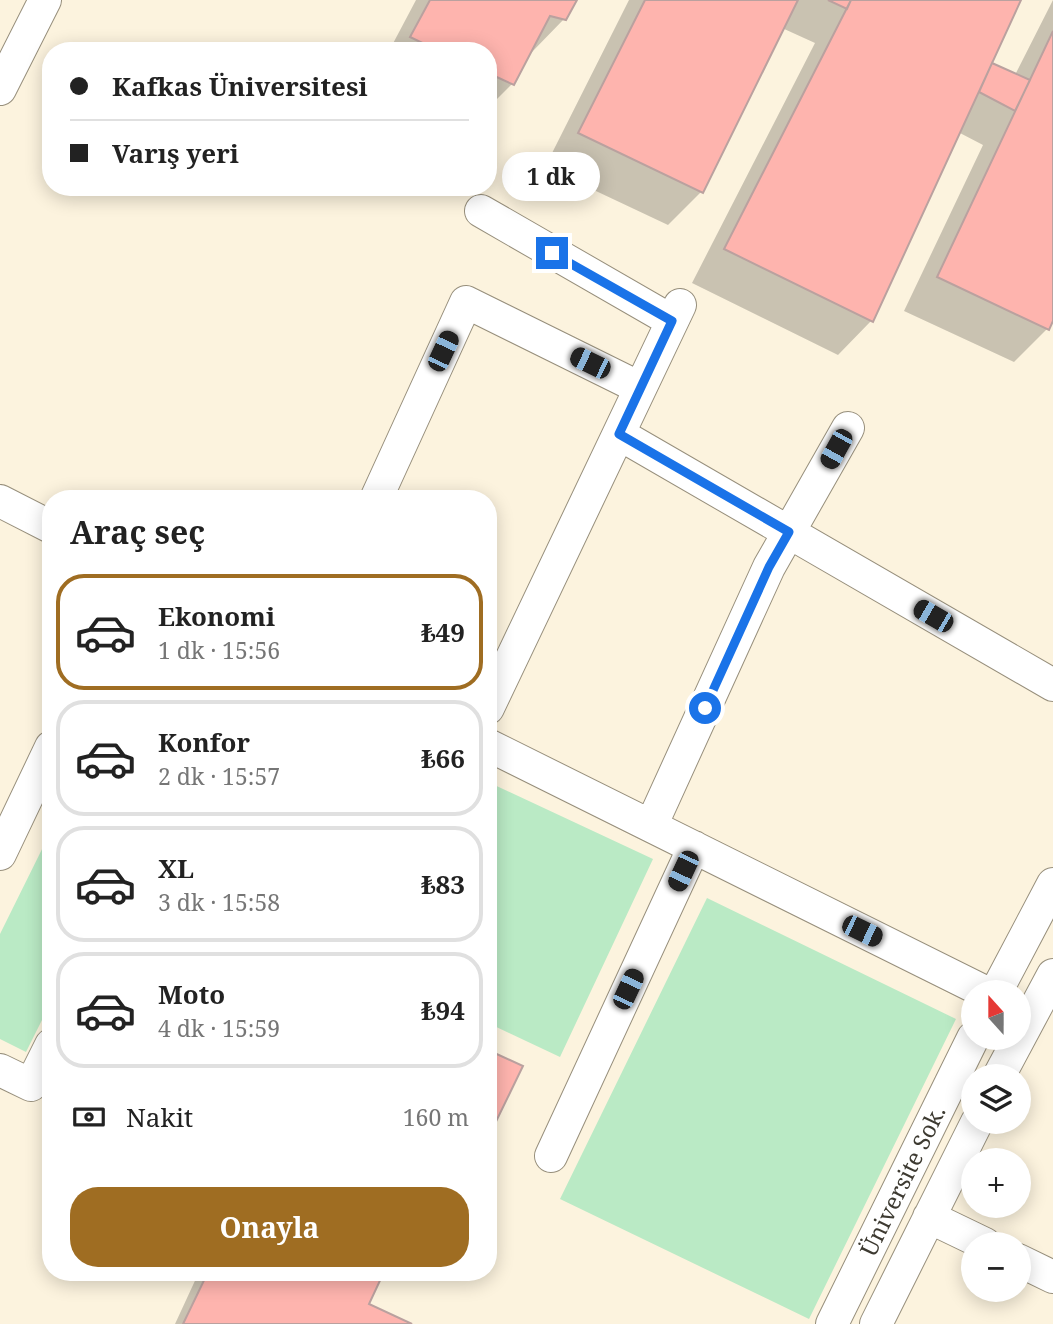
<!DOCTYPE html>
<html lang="tr">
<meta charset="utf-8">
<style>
:root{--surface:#fff;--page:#f2f2f2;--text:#222;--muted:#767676;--line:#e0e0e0;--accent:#9f6d22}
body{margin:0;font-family:"Noto Serif",serif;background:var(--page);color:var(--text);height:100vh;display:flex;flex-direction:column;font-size:26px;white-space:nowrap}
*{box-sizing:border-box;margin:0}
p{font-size:23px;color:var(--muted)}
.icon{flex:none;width:38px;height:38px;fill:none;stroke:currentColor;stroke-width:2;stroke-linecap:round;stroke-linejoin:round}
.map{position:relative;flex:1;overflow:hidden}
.details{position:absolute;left:42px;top:490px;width:455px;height:791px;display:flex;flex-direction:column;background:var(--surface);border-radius:28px;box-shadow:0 4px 18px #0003}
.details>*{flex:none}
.guide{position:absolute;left:42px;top:42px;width:455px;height:154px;border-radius:28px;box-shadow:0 4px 18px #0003;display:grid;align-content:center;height:154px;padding:0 28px;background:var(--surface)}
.needle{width:46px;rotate:339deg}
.fabs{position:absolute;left:961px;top:980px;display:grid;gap:14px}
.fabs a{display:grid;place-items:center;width:70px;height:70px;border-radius:50%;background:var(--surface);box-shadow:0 4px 18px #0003;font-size:35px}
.end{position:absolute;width:32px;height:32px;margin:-16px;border:9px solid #1a73e8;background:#fff;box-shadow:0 0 0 4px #fff}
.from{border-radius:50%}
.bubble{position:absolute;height:49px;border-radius:24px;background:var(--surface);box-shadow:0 4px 18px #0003;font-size:23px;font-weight:700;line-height:49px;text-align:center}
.car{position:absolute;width:21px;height:42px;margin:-21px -10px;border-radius:9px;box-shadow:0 0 5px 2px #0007;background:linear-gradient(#222 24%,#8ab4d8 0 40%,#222 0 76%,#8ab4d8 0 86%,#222 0)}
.guide b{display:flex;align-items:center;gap:24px;height:66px;font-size:26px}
.guide b+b{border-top:2px solid var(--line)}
.guide i{width:18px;height:18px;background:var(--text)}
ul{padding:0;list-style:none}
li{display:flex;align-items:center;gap:21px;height:116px;margin:0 14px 10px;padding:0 14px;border:4px solid var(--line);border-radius:28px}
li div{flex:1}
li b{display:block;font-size:26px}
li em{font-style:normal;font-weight:700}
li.active{border-color:var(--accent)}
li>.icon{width:63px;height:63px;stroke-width:1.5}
h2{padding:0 28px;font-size:32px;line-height:84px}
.pay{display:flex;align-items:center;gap:18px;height:77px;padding:0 28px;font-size:26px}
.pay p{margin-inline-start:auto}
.action{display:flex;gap:14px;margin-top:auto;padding:14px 28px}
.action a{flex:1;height:80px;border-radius:28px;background:var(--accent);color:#fff;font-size:28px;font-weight:700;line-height:80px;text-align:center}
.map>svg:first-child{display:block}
.green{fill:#baeac5}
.shadow{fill:#0003}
.building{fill:#feb4ae;stroke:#baa19f;stroke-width:2}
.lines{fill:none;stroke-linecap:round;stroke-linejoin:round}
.minor-casing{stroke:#978f7c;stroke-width:34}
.minor{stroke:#fff;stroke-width:32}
.route{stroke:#1a73e8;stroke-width:9}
.labels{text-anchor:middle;stroke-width:7;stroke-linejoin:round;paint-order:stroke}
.street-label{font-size:23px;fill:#3d3a31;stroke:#fff}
</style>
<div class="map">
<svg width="1053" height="1324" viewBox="0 0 1053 1324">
<rect width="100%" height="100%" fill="#fcf3de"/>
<!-- green -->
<path class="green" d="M488,782l165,77 -93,198 -72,-34z
M51,831v171l-25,50 -26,-13v-105z
M707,898l249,121 -147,300 -249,-120z"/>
<!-- shadow -->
<path class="shadow" d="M416,0h159l-11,19 -33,34 -19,31 -24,24v-57h-99z
M629,0h390l-29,64 25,11 38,-75v316l-6,13 -33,33 -110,-51 79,-166 -25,-13 -87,189 -33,34 -146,-72 123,-240 -33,-15 -81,164 -33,33 -123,-58z
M199,1272h183l-15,33 41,19h-233z"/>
<!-- building -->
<path class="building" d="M430,0h147l-11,20 -16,-4 -36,69 -26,-12v-22h-49l-29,-14z
M645,0h153l-95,193 -125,-60z
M828,0h23l-4,9z
M851,0h170l-148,322 -149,-73z
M1053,31v290l-4,9 -112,-53z
M992,63l38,17 -15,31 -36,-19z
M488,1050l35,16 -35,72z
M208,1272h176l-15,32 43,20h-229z"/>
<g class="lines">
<!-- minor casing -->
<g class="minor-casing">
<path id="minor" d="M0,89l45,-89
M481,211l191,110
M619,434l434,251
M376,499l90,-197 174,86
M0,501l51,26
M488,708l192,-403
M488,745l497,247
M651,826l118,-259 79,-139
M0,854l51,-107
M996,992l57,-108
M0,1070l31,15 20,-40
M999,1076l54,-101
M551,1156l143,-309
M929,1217l56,27
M1018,1260l35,17
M832,1324l141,-286
M876,1324l101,-202"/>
</g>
<!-- minor -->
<use href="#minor" class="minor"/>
</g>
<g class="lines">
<!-- route -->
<path class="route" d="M552,253l120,68 -53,113 170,98 -20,35 -64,141"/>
</g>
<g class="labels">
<!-- street labels -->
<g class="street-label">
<text transform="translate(903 1181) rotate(-64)" y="8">Üniversite Sok.</text>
</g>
</g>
</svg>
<div class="fabs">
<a><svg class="needle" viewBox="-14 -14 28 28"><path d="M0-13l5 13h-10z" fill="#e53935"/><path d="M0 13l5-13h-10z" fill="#767676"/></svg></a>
<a><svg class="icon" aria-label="layers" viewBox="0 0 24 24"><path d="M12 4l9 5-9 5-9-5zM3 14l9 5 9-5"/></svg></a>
<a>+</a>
<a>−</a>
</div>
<i class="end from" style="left:705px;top:708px"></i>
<i class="end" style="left:552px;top:253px"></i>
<div class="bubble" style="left:502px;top:152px;width:98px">1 dk</div>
<i class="car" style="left:443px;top:351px;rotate:25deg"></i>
<i class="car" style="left:590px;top:363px;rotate:296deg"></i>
<i class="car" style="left:836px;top:449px;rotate:209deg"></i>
<i class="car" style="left:933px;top:616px;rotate:300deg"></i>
<i class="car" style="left:683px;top:871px;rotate:205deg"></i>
<i class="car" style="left:862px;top:931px;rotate:116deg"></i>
<i class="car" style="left:628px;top:989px;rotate:25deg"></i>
<div class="guide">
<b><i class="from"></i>Kafkas Üniversitesi</b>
<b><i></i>Varış yeri</b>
</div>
<section class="details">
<h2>Araç seç</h2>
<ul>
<li class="active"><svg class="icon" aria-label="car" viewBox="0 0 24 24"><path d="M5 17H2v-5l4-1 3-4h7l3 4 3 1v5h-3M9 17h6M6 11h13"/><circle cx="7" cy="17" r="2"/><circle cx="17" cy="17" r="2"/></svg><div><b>Ekonomi</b><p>1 dk · 15:56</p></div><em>₺49</em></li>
<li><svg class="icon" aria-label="car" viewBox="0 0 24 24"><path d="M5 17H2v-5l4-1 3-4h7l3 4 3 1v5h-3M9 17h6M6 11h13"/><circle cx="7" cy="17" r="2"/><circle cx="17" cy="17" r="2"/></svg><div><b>Konfor</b><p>2 dk · 15:57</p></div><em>₺66</em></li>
<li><svg class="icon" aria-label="car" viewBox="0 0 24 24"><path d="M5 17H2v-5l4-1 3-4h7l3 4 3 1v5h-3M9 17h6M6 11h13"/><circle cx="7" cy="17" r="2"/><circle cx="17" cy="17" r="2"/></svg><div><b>XL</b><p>3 dk · 15:58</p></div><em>₺83</em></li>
<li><svg class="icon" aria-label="car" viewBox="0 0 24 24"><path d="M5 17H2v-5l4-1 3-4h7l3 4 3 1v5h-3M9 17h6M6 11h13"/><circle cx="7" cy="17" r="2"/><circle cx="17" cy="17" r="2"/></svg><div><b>Moto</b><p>4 dk · 15:59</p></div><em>₺94</em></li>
</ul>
<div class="pay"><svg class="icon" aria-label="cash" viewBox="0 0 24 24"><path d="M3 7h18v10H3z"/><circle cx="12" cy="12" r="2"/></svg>Nakit<p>160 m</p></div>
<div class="action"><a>Onayla</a></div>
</section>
</div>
